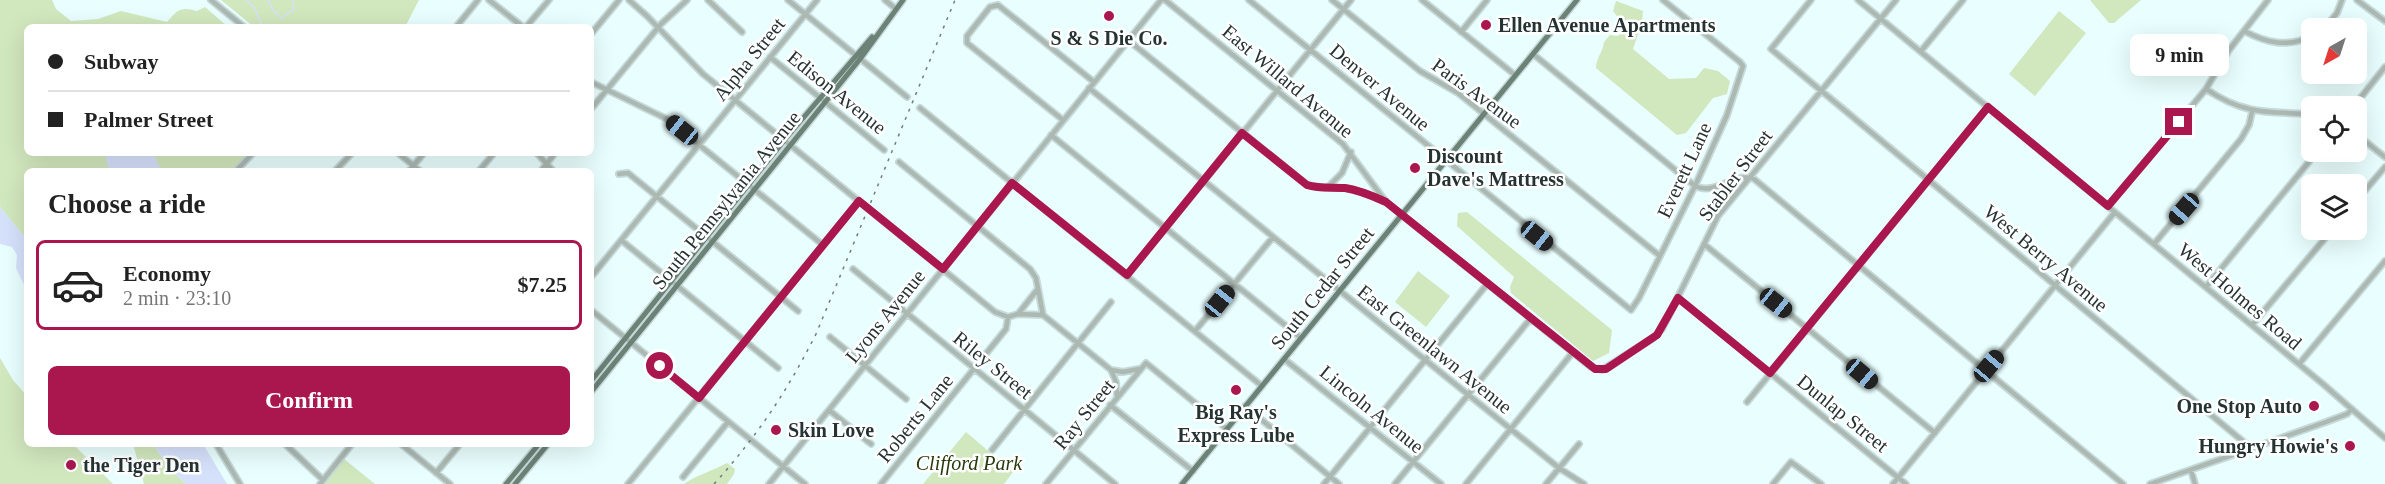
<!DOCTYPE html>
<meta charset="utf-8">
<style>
:root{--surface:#fff;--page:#f6f6f6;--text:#222;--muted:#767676;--line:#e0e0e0;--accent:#a9174e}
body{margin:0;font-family:"Times New Roman",serif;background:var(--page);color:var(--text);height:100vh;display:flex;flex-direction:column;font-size:22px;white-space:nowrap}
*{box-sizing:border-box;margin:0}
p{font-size:20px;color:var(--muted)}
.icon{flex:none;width:33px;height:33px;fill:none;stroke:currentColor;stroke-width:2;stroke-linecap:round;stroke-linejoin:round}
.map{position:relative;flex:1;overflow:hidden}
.sheet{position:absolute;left:24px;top:168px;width:570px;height:279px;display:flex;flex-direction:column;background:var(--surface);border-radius:9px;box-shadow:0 6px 24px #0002}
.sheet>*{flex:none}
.top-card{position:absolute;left:24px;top:24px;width:570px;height:132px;border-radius:9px;box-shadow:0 6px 24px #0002;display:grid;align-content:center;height:132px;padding:0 24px;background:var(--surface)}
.needle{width:39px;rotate:219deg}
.controls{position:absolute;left:2301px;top:18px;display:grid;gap:12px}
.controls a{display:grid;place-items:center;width:66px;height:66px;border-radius:9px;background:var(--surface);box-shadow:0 6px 24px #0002;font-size:30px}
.end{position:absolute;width:27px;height:27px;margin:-14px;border:8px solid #a9174e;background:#fff;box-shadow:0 0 0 3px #fff}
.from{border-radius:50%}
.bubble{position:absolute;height:42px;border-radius:9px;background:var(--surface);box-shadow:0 6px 24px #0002;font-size:20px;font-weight:600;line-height:42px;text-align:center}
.car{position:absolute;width:18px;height:36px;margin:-18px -9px;border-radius:8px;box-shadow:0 0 4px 2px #0007;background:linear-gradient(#222 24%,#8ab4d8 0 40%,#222 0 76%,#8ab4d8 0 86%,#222 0)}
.top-card b{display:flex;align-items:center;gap:21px;height:57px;font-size:22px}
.top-card b+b{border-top:2px solid var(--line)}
.top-card i{width:15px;height:15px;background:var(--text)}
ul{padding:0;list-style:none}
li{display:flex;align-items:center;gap:18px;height:90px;margin:0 12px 9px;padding:0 12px;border:3px solid transparent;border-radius:9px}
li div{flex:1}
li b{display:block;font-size:22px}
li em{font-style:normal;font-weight:600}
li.current{border-color:var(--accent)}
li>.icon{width:54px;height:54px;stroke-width:1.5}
h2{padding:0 24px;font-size:27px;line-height:72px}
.button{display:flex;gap:12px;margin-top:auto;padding:12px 24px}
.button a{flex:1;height:69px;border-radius:9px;background:var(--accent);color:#fff;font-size:24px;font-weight:600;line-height:69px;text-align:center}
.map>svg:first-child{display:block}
.green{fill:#d1e7bd}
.water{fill:#d5e1fb}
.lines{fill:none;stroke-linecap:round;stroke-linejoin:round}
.stream{stroke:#d5e1fb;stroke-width:1.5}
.minor-casing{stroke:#c6d9d9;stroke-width:8}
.major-casing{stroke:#c6d9d9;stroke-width:8}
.minor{stroke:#acb8b2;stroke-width:4.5}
.major{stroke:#6c8277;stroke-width:5}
.rail{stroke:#6e7e7e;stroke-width:1.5;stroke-dasharray:3 6;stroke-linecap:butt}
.route{stroke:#a9174e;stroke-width:8}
.poi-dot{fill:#a9174e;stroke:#fff;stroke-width:2}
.labels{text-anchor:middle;stroke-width:5;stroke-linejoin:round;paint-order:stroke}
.poi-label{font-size:20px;font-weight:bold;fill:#263333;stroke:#fff;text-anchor:start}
.street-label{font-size:20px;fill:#263333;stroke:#fff}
.park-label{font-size:20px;font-style:italic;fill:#263b0c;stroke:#fff}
</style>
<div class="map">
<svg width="2385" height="484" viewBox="0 0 2385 484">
<rect width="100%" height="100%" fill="#e9fefe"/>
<!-- green -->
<path class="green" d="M0,0h52l4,9 15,12 27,-2 23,-8 46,11c10,-12 14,-16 30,-11l8,-4 23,20h-201v126h222l-17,18h-205v69l-27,-33z
M221,0h198l-14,27h-151z
M2090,0h51l-27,23h-5z
M1616,1l27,10 -1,12 -9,26 36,30 27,-1 8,-10 14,3 12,10 -3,13 -14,4 -27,35 -9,2 -81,-67c0,-10 7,-16 8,-26l6,-7 8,1 8,-8 -13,-17z
M2059,11l27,22 -51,63 -26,-22z
M1467,212l145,118 -3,23 -16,8 -82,-68 -1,-6 4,-10 -57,-51 1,-13z
M1418,271l32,25 -24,31 -31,-25z
M0,358l13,22 14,16v48h46l40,40h-113z
M966,432l47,40 -9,12h-81z
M133,444h20l16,24 17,16h-42z
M344,459l31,25h-51z
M727,463l8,6 -1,5 -7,10h-43c13,-9 28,-13 43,-21z"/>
<!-- water -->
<path class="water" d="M105,153h48l8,17 -52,1z
M0,207l27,33v51l-11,-23 1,-13 -5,-8 -12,-3z
M153,444h50l24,40h-41l-17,-16z"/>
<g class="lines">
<!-- stream -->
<path class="stream" d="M246,0l9,8 7,19
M268,0l5,10 8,8 13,-9 -1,-9"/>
<!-- minor casing -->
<g class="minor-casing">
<path id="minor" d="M211,0l33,27
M489,0l34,27
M629,0l18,16 56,58 292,238 13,5
M708,0l34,32
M788,0l119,97
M885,0l11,9
M1165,0l178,144 43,58 205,165 11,3 51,-32 9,-9 56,-113 178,-216
M1249,0l382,310 8,-12 56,-112 32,-71 16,-49 -3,-4 -77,-62
M1332,0l88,71 38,22 202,163
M1422,0l93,75
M1811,0l-40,49 480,399
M1858,0l465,384 62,54
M2357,0l28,21
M456,27l22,-27
M526,27l23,-27
M2325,28l12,-15 5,-13
M2244,31c23,12 43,17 68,5
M1461,32l26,-32
M591,34l28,-34
M1128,40l179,145c13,4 25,2 39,3 13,2 25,8 38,13
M1921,51l42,-51
M1533,54l162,132c21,10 39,-15 59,-7l369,305
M770,57l114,93
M591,82l76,37 156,126
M1089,88l470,380 25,16
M2206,89c38,26 62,23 106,25
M2354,106l31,-39
M920,108l342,278
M591,109l70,-85 26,-24
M1063,120l-96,-77v-7l23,-29 8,-2 96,77
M2356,134l29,23
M1051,135l250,203
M398,153l22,18
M537,153l16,18
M899,162l131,107 6,9 7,37
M236,171l17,-18
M335,171l17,-18
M409,171l15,-18
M479,171l15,-18
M541,171l14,-18
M619,174l9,-1 170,138
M1328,187l14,-14 9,-21
M2356,201l29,-34
M2108,206l98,-117 23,-39 39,-50
M621,240l157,128
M1704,244l231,189
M2154,244l87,-105 8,-14 3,-13
M853,269l262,215
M1127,275l224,-275
M591,277l226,-277
M2206,287l111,-135
M1678,298l228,186
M591,310l214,174
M1018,314l25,1 68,55 5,12 1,14
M1008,317l10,-3 19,-24
M2252,325l80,-95
M1195,331l78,-94
M830,337l76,62
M1284,359l157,125
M2299,364l86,-103
M1111,370l12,2 16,-3
M1747,402l241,-295
M1110,405l83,66
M1245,406l94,78
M829,410l42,34
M216,444l24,40
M285,444l38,36
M401,444l49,40
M992,450l119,-148
M2191,470l4,14
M436,473l24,-29
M683,477l45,-55
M320,484l32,-40
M628,484l231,-283
M769,484l392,-484
M881,484l125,-155 2,-12
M1046,484l100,-121 81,66
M1324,484l164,-201
M1395,484l136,-166
M1466,484l107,-132
M1546,484l33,-40
M1773,484l18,-22 30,22
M1893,484l222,-272
M2150,484l176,-62 21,-8 5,-5"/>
</g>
<!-- major casing -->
<g class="major-casing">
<path id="major" d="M591,381l196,-244 85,-100
M591,392l269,-333 43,-59
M506,484l33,-40
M515,484l33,-40
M1182,484l395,-484"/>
</g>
<!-- minor -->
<use href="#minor" class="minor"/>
<!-- major -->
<use href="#major" class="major"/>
<!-- rail -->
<path class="rail" d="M714,484c44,-49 72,-91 102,-150l139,-334"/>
</g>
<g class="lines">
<!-- route -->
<path class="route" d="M660,366l39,32 160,-197 84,68 69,-86 115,92 115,-142 65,52c13,4 24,2 38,3 14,2 28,8 41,14l209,167h11l51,-34 21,-37 92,75 218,-266 120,99 71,-84"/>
</g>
<!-- markers -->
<g class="poi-dot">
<circle cx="1109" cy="16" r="6"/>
<circle cx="1486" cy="25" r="6"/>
<circle cx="1415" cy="168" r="6"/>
<circle cx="1236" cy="390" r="6"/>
<circle cx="2314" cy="406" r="6"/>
<circle cx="776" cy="430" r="6"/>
<circle cx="2350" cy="446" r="6"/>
<circle cx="71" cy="465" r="6"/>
</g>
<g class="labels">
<!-- poi labels -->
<g class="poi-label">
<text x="1498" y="32">Ellen Avenue Apartments</text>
<text x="1109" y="45" text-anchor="middle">S &amp; S Die Co.</text>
<text x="1427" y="163">Discount<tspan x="1427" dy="23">Dave's Mattress</tspan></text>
<text x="2302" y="413" text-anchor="end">One Stop Auto</text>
<text x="1236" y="419" text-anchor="middle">Big Ray's<tspan x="1236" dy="23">Express Lube</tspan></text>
<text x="788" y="437">Skin Love</text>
<text x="2338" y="453" text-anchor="end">Hungry Howie's</text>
<text x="83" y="472">the Tiger Den</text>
</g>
<!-- street labels -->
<g class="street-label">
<text transform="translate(749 59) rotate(-51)" y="7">Alpha Street</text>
<text transform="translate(1288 81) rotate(40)" y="7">East Willard Avenue</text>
<text transform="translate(1380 87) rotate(40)" y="7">Denver Avenue</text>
<text transform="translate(837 92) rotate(39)" y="7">Edison Avenue</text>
<text transform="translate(1477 93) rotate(36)" y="7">Paris Avenue</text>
<text transform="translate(1684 170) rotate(-65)" y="7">Everett Lane</text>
<text transform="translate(1735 175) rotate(-53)" y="7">Stabler Street</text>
<text transform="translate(726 200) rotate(-51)" y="7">South Pennsylvania Avenue</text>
<text transform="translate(2046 258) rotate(40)" y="7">West Berry Avenue</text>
<text transform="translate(1322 288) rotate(-51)" y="7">South Cedar Street</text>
<text transform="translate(2240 296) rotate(40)" y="7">West Holmes Road</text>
<text transform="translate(885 316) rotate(-51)" y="7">Lyons Avenue</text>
<text transform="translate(1435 349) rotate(39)" y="7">East Greenlawn Avenue</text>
<text transform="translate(993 365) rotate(39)" y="7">Riley Street</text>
<text transform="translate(1372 409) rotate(39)" y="7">Lincoln Avenue</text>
<text transform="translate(1843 413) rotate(39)" y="7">Dunlap Street</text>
<text transform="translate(1084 414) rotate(-51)" y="7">Ray Street</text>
<text transform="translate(915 418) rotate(-51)" y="7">Roberts Lane</text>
</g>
<!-- park labels -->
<g class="park-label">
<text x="969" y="470">Clifford Park</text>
</g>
</g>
</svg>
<div class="controls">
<a><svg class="needle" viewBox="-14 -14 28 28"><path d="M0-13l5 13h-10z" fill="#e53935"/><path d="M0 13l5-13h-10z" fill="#767676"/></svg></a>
<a><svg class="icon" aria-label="locate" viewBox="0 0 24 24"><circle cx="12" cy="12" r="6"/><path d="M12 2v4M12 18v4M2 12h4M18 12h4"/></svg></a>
<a><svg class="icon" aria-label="layers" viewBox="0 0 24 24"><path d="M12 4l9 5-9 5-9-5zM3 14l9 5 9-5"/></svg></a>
</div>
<i class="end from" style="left:660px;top:366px"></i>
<i class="end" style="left:2179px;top:122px"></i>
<div class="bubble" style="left:2130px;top:34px;width:99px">9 min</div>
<i class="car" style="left:682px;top:130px;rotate:309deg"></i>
<i class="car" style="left:2184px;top:209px;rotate:221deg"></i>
<i class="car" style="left:1537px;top:236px;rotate:129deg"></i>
<i class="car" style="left:1220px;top:301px;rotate:39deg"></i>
<i class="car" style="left:1776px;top:303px;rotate:129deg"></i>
<i class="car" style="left:1989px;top:366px;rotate:40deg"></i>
<i class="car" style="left:1862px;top:374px;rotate:130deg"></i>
<div class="top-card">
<b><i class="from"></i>Subway</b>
<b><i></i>Palmer Street</b>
</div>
<section class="sheet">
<h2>Choose a ride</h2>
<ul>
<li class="current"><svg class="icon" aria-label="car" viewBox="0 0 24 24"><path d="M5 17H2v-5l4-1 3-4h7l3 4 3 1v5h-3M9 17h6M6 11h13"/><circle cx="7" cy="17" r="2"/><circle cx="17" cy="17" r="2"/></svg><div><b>Economy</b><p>2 min · 23:10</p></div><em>$7.25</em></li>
</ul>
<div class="button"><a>Confirm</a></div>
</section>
</div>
